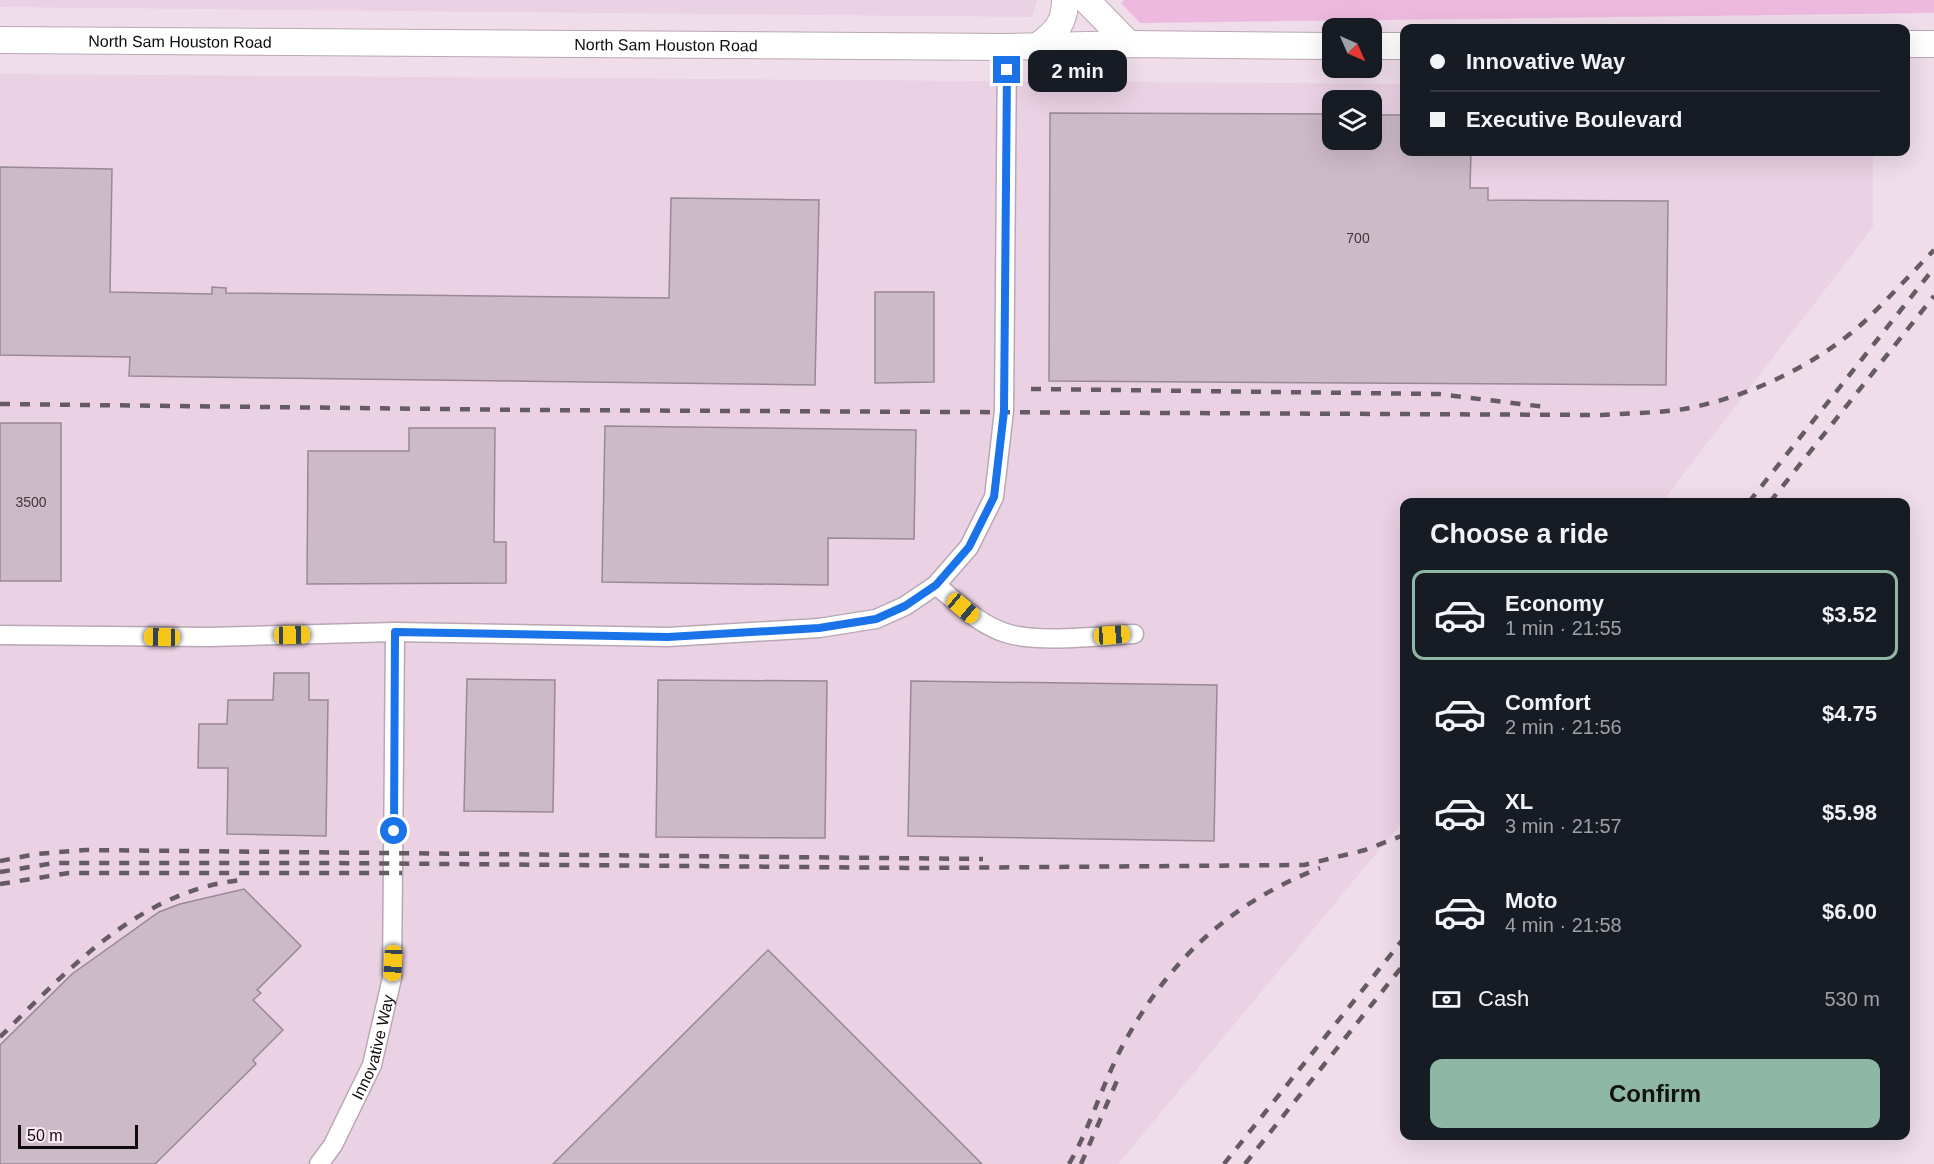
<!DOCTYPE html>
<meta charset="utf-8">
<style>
:root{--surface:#171b24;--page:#20242c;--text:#f1f3f6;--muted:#9ea1a6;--line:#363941;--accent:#8eb8a5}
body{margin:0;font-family:Arial,sans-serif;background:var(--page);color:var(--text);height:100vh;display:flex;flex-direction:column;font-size:22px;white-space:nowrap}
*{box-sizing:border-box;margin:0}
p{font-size:20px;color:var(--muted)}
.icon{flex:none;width:33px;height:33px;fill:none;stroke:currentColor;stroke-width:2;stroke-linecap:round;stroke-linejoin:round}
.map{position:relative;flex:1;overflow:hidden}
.side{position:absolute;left:1400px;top:498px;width:510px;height:642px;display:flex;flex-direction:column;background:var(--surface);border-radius:12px;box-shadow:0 6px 24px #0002}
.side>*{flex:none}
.guide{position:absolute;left:1400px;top:24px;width:510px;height:132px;border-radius:12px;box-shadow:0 6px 24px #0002;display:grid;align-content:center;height:132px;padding:0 30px;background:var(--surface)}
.needle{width:39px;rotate:135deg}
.controls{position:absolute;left:1322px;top:18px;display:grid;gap:12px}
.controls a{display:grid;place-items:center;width:60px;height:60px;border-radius:12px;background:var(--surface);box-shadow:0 6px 24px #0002;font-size:30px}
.scale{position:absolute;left:18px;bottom:15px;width:120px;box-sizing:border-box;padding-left:6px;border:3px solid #0f0a0e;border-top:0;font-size:16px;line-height:21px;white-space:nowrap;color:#0f0a0e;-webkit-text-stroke:4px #fdeaf7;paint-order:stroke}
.end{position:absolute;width:27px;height:27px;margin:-14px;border:8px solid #1a73e8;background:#fff;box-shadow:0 0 0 3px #fff}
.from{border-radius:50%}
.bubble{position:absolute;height:42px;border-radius:12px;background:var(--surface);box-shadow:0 6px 24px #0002;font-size:20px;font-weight:600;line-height:42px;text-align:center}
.car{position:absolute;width:18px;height:36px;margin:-18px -9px;border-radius:8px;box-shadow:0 0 4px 2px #0007;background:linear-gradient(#f5c518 24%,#345 0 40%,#f5c518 0 76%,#345 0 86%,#f5c518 0)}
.guide b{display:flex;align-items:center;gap:21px;height:57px;font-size:22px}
.guide b+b{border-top:2px solid var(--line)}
.guide i{width:15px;height:15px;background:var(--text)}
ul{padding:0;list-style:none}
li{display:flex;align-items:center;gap:18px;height:90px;margin:0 12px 9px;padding:0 18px;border:3px solid transparent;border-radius:12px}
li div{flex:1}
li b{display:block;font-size:22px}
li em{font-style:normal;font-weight:600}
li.on{border-color:var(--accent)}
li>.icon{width:54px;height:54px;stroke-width:1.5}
h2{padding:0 30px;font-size:27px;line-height:72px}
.pay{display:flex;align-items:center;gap:15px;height:66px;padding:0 30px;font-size:22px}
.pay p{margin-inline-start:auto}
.cta{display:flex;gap:12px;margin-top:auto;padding:12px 30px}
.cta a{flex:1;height:69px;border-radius:12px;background:var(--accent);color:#111;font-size:24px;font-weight:600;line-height:69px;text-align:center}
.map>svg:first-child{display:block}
.built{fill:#ead1e3;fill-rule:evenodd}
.green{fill:#eeb9df}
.building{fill:#ccbac7;stroke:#998994;stroke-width:1.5}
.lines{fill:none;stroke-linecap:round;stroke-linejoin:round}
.street-casing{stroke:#b9a8b4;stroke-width:21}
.secondary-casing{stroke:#b9a8b4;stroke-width:28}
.street{stroke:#fff;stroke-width:18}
.secondary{stroke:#fff;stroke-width:26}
.rail{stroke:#655b63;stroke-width:4.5;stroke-dasharray:10 10;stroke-linecap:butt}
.route{stroke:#1a73e8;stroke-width:8}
.labels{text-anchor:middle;stroke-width:4.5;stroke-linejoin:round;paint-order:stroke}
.number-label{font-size:14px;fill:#3e363c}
.street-label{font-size:16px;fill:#0f0a0e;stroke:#fdeaf7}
</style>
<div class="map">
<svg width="1934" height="1164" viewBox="0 0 1934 1164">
<rect width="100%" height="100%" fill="#efddea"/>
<!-- built -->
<path class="built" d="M0,0h1037l-5,17 -1032,-10z
M0,74l1404,10v68h469v75l-211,275h-258v318l-286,344h-1118zM1332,100h39v40h-39z"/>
<!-- green -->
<path class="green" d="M1124,0h810v13l-794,10 -19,-20z"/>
<!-- building -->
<path class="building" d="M1050,113l282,1v26h39v-25h33v37h67l-1,36h18v12l180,1 -2,184 -617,-4z
M0,167l112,2 -2,123 102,2v-7l14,1v5l443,5 2,-100 148,2 -4,185 -686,-9 1,-19 -130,-2z
M875,292h59v90l-59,1z
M0,423h61v158h-61z
M605,426l311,4 -2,109 -86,-1v47l-226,-3z
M409,428h86l-1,114h12v41l-199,1 1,-133h101z
M274,673h35v27h19l-2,136 -99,-2 1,-66h-30l1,-44h28l1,-24h45z
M467,679l88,1 -2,132 -89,-1z
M658,680l169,1 -2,157 -169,-1z
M911,681l306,4 -3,156 -306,-5z
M244,889l57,57 -44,44 4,3 -8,7 30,30 -30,30 3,4 -101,100h-155v-119l72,-71 87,-62 21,-8z
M768,950l214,214h-429z"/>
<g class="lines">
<!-- street casing -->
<g class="street-casing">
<g id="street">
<path d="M936,585c22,18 44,41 73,49 33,9 90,2 125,0"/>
<path d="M0,635l209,2 186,-5 273,5 151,-9 57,-9 29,-13 31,-21 33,-38 25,-50 10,-86 3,-364"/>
<path id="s1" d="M319,1164l14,-19 39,-80 20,-87 3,-346"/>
</g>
</g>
<!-- secondary casing -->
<g class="secondary-casing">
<g id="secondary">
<path d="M1086,0l43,44"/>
<path id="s2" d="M0,40l1007,7 122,-3 203,2"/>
<path d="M1905,44h29"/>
<path d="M1039,45c17,-13 26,-22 26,-45"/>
<path d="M1371,46h33"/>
</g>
</g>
<!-- street -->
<use href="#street" class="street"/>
<!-- secondary -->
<use href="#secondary" class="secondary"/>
<!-- rail -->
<path class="rail" d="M1031,389l407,5 108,13
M0,404l530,6 1072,5c27,-2 56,-2 82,-6 65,-12 131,-43 180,-87 24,-23 47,-48 70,-72
M1749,502l185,-234
M1770,502l164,-206
M0,861l36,-7 49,-4 898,9
M0,872l54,-9h280l588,5 382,-3 61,-15 39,-15
M0,884l69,-11h333
M0,1037c69,-68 139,-146 241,-157
M1069,1164c22,-38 34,-82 55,-121 46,-84 106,-140 196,-175
M1081,1164l38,-88
M1224,1164l180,-226
M1245,1164l159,-200"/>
</g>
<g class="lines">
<!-- route -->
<path class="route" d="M394,831l1,-199 273,5 151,-9 57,-9 29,-13 31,-21 33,-38 25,-50 10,-86 3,-341"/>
</g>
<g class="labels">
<!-- number labels -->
<g class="number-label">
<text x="1358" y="243">700</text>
<text x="31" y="507">3500</text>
</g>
<!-- street labels -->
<g class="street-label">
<text dy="6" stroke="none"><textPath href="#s2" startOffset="180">North Sam Houston Road</textPath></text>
<text dy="6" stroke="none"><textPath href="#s2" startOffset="666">North Sam Houston Road</textPath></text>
<text dy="6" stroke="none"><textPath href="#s1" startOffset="130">Innovative Way</textPath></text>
</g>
</g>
</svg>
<div class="controls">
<a><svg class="needle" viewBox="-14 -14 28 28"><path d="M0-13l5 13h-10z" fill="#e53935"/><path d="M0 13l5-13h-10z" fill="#9ea1a6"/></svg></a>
<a><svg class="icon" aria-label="layers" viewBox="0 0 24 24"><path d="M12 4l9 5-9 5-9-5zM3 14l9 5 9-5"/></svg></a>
</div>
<div class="scale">50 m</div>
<i class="end from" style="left:394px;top:831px"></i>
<i class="end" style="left:1007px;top:70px"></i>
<div class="bubble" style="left:1028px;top:50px;width:99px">2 min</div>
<i class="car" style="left:963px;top:608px;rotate:130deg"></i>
<i class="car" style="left:292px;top:635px;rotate:89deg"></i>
<i class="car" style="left:1112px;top:635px;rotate:86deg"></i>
<i class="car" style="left:162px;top:637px;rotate:271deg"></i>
<i class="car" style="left:393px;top:963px;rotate:183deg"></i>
<div class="guide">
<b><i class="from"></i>Innovative Way</b>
<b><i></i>Executive Boulevard</b>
</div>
<section class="side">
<h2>Choose a ride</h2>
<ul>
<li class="on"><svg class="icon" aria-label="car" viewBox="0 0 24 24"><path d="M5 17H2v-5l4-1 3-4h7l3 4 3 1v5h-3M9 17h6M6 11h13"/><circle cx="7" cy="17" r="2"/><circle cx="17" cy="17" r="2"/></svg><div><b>Economy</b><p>1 min · 21:55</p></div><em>$3.52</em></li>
<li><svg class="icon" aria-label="car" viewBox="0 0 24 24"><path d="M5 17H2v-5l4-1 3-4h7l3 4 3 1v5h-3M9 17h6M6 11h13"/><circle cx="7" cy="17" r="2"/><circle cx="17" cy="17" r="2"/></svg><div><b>Comfort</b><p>2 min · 21:56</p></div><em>$4.75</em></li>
<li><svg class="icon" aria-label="car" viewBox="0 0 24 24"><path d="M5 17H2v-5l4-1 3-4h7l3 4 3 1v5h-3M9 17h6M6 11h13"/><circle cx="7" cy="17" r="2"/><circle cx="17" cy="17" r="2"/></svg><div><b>XL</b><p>3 min · 21:57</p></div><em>$5.98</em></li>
<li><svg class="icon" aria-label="car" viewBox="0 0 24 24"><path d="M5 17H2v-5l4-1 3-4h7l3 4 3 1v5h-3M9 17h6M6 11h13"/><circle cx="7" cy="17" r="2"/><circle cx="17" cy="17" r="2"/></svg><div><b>Moto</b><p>4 min · 21:58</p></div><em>$6.00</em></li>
</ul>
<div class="pay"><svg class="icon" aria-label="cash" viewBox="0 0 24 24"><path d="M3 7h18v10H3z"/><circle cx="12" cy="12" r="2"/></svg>Cash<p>530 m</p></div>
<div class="cta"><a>Confirm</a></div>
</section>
</div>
